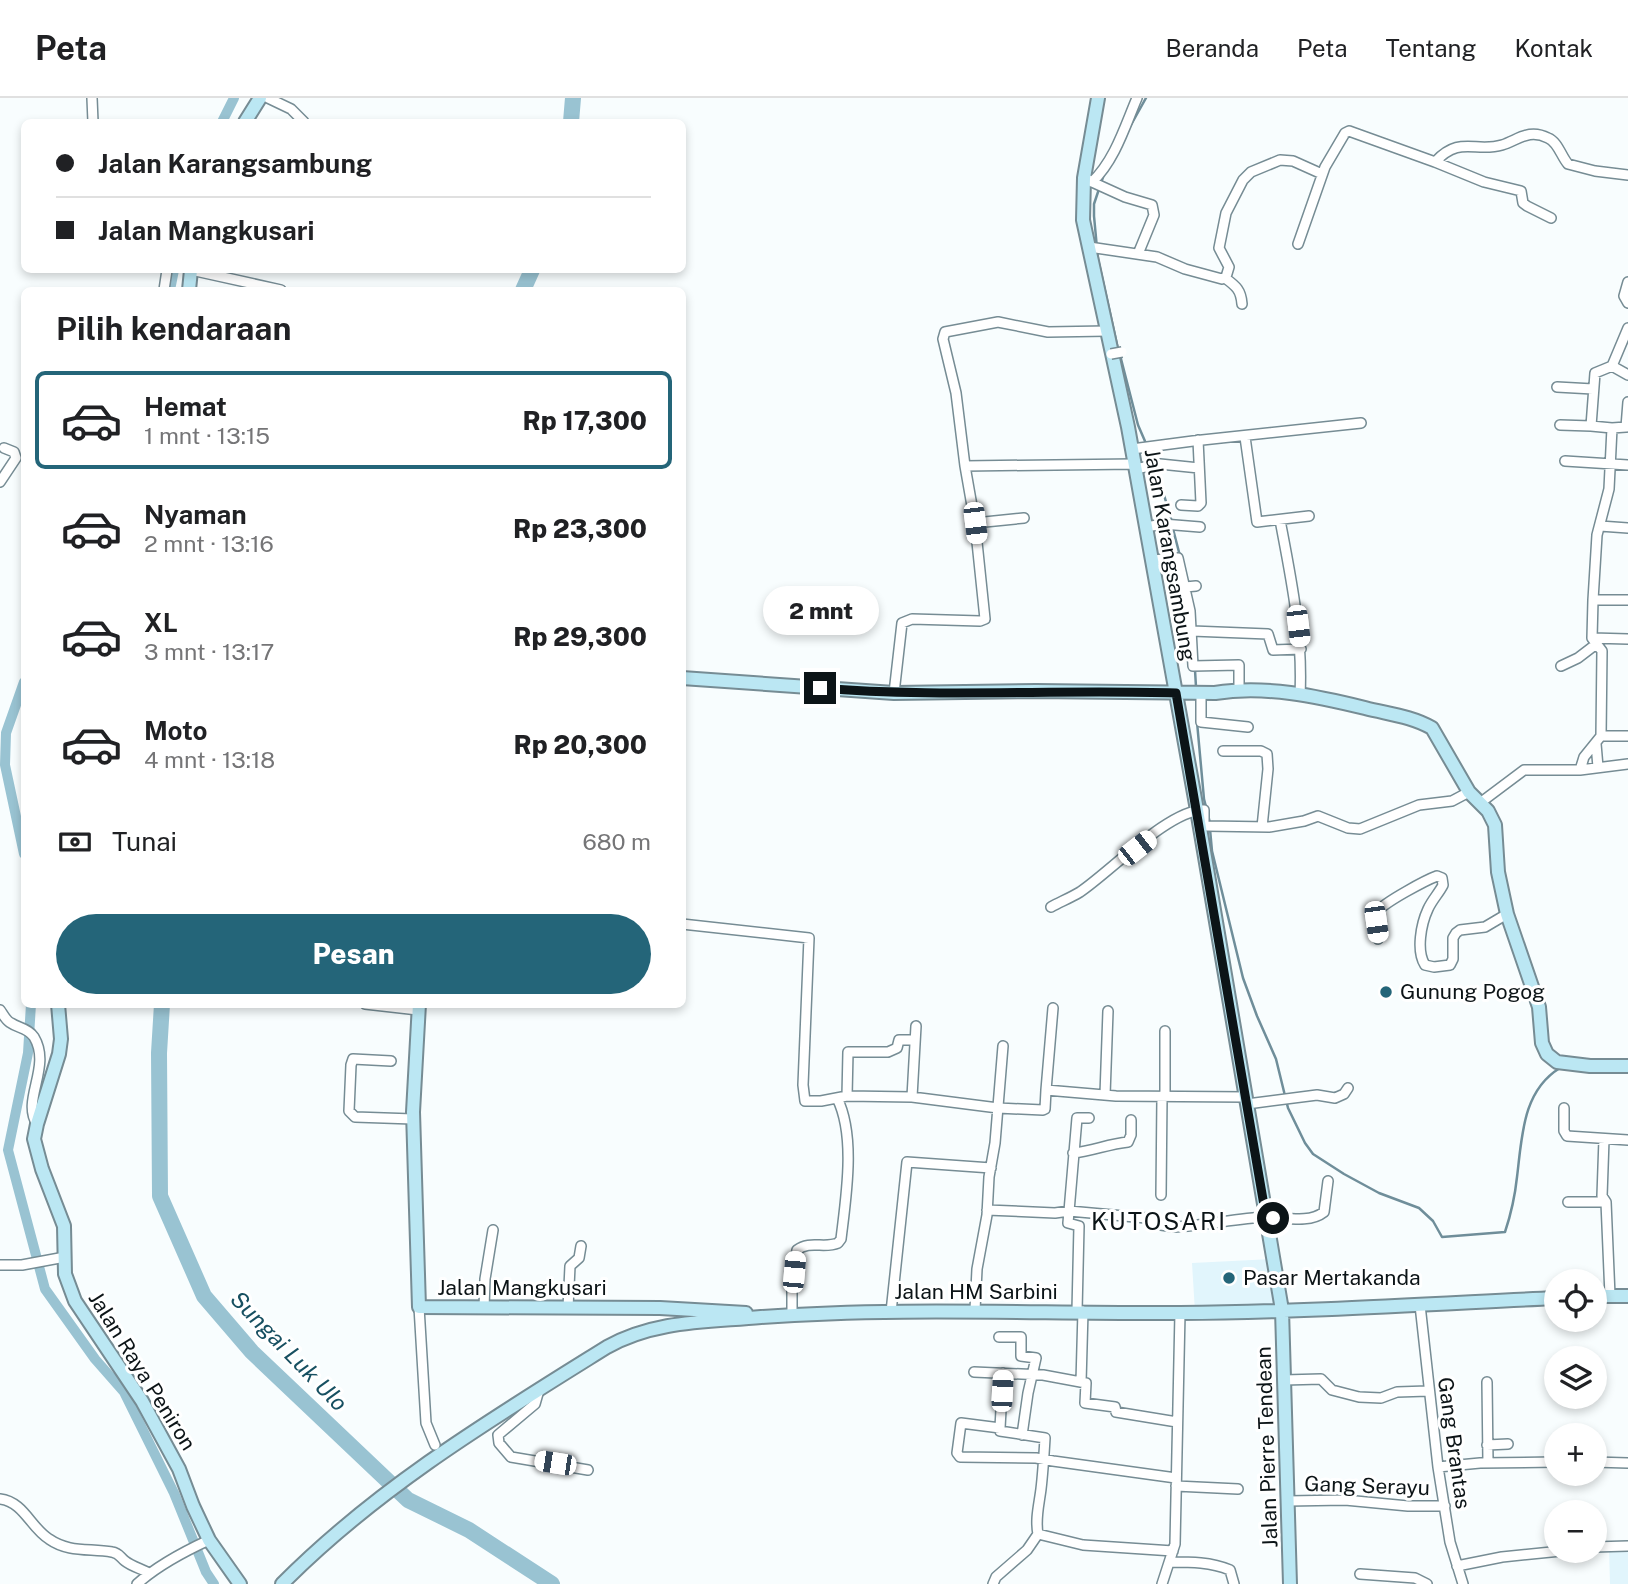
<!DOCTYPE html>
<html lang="id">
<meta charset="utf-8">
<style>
:root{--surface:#fff;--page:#f2f2f2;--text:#202124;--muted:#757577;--line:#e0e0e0;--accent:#246579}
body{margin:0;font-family:"Public Sans",sans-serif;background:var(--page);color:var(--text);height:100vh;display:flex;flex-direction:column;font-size:26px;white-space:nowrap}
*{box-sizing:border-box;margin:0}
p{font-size:23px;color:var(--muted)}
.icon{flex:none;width:38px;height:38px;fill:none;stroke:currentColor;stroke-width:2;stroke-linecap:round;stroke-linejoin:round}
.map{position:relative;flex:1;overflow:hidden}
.side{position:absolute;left:21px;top:189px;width:665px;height:721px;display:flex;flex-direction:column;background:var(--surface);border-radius:10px;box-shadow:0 4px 10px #0003}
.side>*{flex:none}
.hud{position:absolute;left:21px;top:21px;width:665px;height:154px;border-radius:10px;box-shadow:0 4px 10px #0003;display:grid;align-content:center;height:154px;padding:0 35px;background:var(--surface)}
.fabs{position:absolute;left:1544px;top:1171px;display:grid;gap:14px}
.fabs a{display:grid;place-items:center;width:63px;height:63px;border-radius:50%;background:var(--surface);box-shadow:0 4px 10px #0003;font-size:35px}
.end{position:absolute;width:32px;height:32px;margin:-16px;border:9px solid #0c1417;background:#fff;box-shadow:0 0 0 4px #fff}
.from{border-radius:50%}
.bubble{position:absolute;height:49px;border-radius:24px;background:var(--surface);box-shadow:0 4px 10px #0003;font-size:23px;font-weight:800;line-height:49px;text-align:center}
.car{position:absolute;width:21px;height:42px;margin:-21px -10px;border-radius:9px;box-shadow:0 0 5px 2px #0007;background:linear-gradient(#fff 24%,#345 0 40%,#fff 0 76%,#345 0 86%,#fff 0)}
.hud b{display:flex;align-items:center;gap:24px;height:66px;font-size:26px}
.hud b+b{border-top:2px solid var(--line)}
.hud i{width:18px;height:18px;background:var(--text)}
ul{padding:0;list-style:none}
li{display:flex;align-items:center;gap:21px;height:98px;margin:0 14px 10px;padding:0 21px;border:4px solid transparent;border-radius:10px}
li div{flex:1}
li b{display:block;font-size:26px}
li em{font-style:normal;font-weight:800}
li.selected{border-color:var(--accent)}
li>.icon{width:63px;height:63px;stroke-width:1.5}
h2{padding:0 35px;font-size:32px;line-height:84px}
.pay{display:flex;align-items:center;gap:18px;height:77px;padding:0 35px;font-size:26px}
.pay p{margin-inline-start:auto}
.cta{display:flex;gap:14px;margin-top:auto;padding:14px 35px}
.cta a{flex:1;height:80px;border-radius:42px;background:var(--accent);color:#fff;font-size:28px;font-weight:800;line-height:80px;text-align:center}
header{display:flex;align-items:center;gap:42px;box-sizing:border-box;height:98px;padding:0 35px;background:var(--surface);border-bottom:2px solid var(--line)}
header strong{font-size:33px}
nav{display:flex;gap:38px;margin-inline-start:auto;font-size:24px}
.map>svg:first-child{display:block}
.built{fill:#e1f5fc}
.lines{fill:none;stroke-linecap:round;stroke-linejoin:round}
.stream{stroke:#6f8e9a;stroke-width:2.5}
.canal{stroke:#99c3d2;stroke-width:10}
.river{stroke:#99c3d2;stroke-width:16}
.street-casing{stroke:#768c94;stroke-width:12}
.secondary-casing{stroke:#768c94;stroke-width:16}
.street{stroke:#fff;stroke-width:9}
.secondary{stroke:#bbe7f3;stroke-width:12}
.street-bridge-casing{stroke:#768c94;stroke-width:12;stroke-linecap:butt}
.street-bridge{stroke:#fff;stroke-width:9}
.route{stroke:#0c1417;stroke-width:9}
.poi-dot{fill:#246579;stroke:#fff;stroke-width:2.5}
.labels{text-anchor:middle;stroke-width:6;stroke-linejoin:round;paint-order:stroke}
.street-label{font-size:21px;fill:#0c1417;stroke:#fff}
.poi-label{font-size:21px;fill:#0c1417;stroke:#fff;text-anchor:start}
.water-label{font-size:23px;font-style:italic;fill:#175061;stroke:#fff}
.quarter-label{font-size:24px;letter-spacing:2px;fill:#0c1417;stroke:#fff}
</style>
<header>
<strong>Peta</strong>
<nav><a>Beranda</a><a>Peta</a><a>Tentang</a><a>Kontak</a></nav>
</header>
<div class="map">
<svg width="1628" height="1486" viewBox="0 0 1628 1486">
<rect width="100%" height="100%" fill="#f8fdfe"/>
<!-- built -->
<path class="built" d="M1273,1161l9,51 -87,2 -3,-49z
M1609,1449h19v37h-18z"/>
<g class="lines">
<!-- stream -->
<path class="stream" d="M1127,34l19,-34
M1104,76l-10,30v12l4,43 20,90
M1120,257l18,70 16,37
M1156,370l16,54
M1173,431l7,27
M1195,572l1,17
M1197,624l7,77 6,24
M1210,731l2,22 31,127 14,38 19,43 12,49 17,35 8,11 31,20 35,19 40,15 14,13 9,16 63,-5c6,-18 10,-36 12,-55 5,-39 5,-86 43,-109"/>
<!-- canal -->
<path class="canal" d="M222,24l12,-24
M170,192l4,-20
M24,584l-18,51 -1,32 19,89
M31,906l-3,49 -20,97 37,139 50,70 29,33 50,101 32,79 8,12"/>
<!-- river -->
<path class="river" d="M571,24l2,-24
M523,192l9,-20
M162,906l-3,49 1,143 44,100 48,56 156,148 61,30 83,54"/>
<!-- street casing -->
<g class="street-casing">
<path id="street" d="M92,0l1,24
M268,0l23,11 13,13
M1435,64l49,20 37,9 2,12 4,3 24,12
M1089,82l3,2c23,-22 33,-56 45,-84
M1092,84l33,15 27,8 2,10 -16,39
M1298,146l27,-77 20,-34 4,-2 86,31c25,-27 40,-9 67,-17 16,-5 27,-17 46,-7 10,4 13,18 20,26l27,7 33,4
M1089,149l68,10 28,12 37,10 4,-2 3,-10 -10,-19 7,-35 17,-33 8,-8 29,-12 13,1 29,13
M191,172l90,20
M1225,180c11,8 16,12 17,26
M1628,184l-4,14 4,7
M164,192l3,-20
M1612,268l16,9
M1557,289l36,2
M1560,327l31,1
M1612,330l14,-1 2,-25
M1245,339l12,85 52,-6
M1132,351l61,-8 168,-18
M1565,363l63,4
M965,368l169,-2
M1135,371l25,-5 39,4
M0,384l16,-24 -2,-6 -10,-4
M1181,407l17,1 3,-3 -3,-63
M1280,422c11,58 23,115 20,175
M975,425l49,-5
M1600,428l28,2
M1146,429l17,-3 37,3
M1152,462l26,-2 12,53 3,55 46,-1v24
M1185,489l11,-1
M1593,502l4,-65 12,-46 3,-61 -21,-2 4,-53 17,-7 16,-38
M1192,533l76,3 5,16 28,-1
M1592,540l36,1
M1561,568l17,-8 17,-13
M1201,594v30l47,5
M894,595l8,-70 10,-4 68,2 5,-2 -10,-96 -10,-57 -9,-73 -13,-54 2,-7 53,-10 50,10 59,-1
M1601,638h27
M1596,646l2,23
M1223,653h38l6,3 1,15 -6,58
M1580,672l4,-13 17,-21 1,-85 -10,-13 1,-38h35
M1480,705l44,-33h56l48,-6
M1051,809c9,-5 19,-9 29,-15 30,-20 90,-83 124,-82v14l3,2 62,1 35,-6 14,-5 30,12 12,1 59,-24 33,-4 17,-9
M682,826l127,14 -6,147 2,16h16l26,-5 65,1
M1378,841c-1,-9 -5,-20 0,-28 7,-9 48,-31 59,-35l5,2 1,7c-4,8 -11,15 -15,24 -7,15 -12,42 -3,56l9,2 16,-2 3,-6v-21l3,-5 4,-3 25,-3 22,-13
M365,906l53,6
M0,912c3,4 6,11 11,13 7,5 17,5 23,14 18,30 -13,63 3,87
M916,928l-4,71 86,11 45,2 2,-1 1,-19 70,6 130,1
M391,963l-38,-2 -2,6 -2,46 6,6 58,2
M1046,992l7,-82
M1105,997l3,-84
M847,998l1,-44h40l9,-4 2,-8h16
M1165,999v-66
M1247,1006l70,-9 18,3 9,-4 4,-6
M1564,1010v23l3,5 61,4
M1604,1041l-2,57 4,6 4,94
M1073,1055c20,-2 35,-9 55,-11l3,-7v-15
M1161,1097l1,-98
M1568,1104h38
M987,1112l68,3 14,-2 77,7 15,7 13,2c31,-1 62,-9 92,-10 18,0 43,7 58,-5l4,-31
M0,1167h22l43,-8
M1420,1207l18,162 12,75 13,42
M419,1209l7,116 9,22
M484,1210l1,-29 8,-49
M568,1210l2,-42 9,-8 2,-12
M975,1212l2,-41 10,-54 2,-38 6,-34 8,-97
M1077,1213l2,-85 -11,-3 9,-105h12
M891,1214l16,-150 84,6
M792,1217v-32l5,-33c13,-10 27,-1 41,-7l3,-4c5,-42 15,-103 -4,-141
M999,1239h22v19l15,2 -8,35 -6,42
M974,1274l69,3 43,8 -1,20 30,4 1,5 61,10
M1284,1282l37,-1 11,11 27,7 22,1 16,-6 31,-1
M1081,1284l2,-71
M1487,1284l1,81
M539,1292l-4,14 -37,31 1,8 12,14 77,13
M1000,1330l3,-55
M1487,1347l21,-1
M1594,1364l34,1
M1438,1369l42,-4 76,-1
M1176,1388l62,3
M0,1401c24,3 30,28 49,40 20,14 41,9 63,13 7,1 8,5 13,9 6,5 17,8 24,12
M1288,1403l57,-1 63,6h37
M1594,1449l34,-1
M1173,1453l-90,-6 -45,-11c-3,-15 1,-29 3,-45 2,-17 3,-34 4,-51l-45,-7v-3l-39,-5 -4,30 3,4 76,1 17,3 123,17
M1170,1464c21,0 41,0 60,8l4,14
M1457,1468l45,-9 69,-7
M1360,1476l55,4 12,6
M137,1486c21,-19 46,-32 72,-44
M993,1486l3,-7 31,-27 11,-16
M1162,1486l13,-40 5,-231"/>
</g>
<!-- secondary casing -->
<g class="secondary-casing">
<path id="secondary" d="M1098,0l-14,80 -1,42 45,207 69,383 85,500 8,274
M245,24l15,-24
M189,192l2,-20
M682,580l212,15 142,-2 179,2c50,-8 101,3 150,15 23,6 46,8 67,20l37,64 19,19 7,14 3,47 9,42 32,93 3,36 5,11 10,8 33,4h38
M58,906l3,35 -2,15 -22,70 -3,15 8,30 22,57 1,48 10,27 67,100 37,68 14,37 16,34 31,44
M419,906l-6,108 6,195 241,1 86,5
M1594,1198h34
M282,1486c95,-96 211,-166 325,-237 48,-27 101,-25 154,-30 140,-10 279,-3 419,-4 125,-1 250,-9 376,-15"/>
</g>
<!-- street -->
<use href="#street" class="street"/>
<!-- secondary -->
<use href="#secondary" class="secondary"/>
<!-- street-bridge casing -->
<g class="street-bridge-casing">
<path id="street-bridge" d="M1111,256l11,-2"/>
</g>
<!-- street-bridge -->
<use href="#street-bridge" class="street-bridge"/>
</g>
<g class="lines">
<!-- route -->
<path class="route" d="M820,590c118,10 237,1 356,5l90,524 7,1"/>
</g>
<!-- markers -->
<g class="poi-dot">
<circle cx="1386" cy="894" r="7"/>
<circle cx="1229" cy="1180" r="7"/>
</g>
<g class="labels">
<!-- street labels -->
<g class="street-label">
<text transform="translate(1170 457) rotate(80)" y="7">Jalan Karangsambung</text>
<text x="522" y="1197">Jalan Mangkusari</text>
<text x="976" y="1201">Jalan HM Sarbini</text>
<text transform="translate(142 1273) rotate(58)" y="7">Jalan Raya Peniron</text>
<text transform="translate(1454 1345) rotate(82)" y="7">Gang Brantas</text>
<text transform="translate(1267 1349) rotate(-92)" y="7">Jalan Pierre Tendean</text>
<text transform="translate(1367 1388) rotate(2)" y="7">Gang Serayu</text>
</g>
<!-- poi labels -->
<g class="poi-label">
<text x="1400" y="901">Gunung Pogog</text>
<text x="1243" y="1187">Pasar Mertakanda</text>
</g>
<!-- water labels -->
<g class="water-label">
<text transform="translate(289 1253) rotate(46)" y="8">Sungai Luk Ulo</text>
</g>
<!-- quarter labels -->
<g class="quarter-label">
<text x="1159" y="1132">KUTOSARI</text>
</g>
</g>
</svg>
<div class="fabs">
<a><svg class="icon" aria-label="locate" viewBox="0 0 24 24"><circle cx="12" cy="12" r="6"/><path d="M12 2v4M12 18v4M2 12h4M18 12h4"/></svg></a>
<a><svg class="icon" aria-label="layers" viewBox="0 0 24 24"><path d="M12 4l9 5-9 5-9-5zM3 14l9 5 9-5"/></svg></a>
<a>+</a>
<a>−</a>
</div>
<i class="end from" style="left:1273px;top:1120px"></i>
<i class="end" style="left:820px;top:590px"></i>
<div class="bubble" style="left:763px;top:488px;width:116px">2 mnt</div>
<i class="car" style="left:975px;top:425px;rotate:173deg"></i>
<i class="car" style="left:1298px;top:528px;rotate:173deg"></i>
<i class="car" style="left:1137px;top:750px;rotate:52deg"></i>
<i class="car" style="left:1376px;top:824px;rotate:172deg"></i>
<i class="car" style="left:794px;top:1174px;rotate:5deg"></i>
<i class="car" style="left:1002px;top:1293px;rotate:3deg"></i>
<i class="car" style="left:555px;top:1365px;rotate:279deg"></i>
<div class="hud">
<b><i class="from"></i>Jalan Karangsambung</b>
<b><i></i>Jalan Mangkusari</b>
</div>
<section class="side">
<h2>Pilih kendaraan</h2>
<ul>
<li class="selected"><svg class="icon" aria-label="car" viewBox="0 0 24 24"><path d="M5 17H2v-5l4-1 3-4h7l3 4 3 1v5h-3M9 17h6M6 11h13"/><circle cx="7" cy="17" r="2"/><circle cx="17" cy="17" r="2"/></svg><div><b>Hemat</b><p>1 mnt · 13:15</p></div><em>Rp 17,300</em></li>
<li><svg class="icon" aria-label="car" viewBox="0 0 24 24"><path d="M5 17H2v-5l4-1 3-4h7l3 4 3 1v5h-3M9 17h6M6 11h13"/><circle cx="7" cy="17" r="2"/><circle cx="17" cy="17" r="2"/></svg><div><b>Nyaman</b><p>2 mnt · 13:16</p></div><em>Rp 23,300</em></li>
<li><svg class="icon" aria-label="car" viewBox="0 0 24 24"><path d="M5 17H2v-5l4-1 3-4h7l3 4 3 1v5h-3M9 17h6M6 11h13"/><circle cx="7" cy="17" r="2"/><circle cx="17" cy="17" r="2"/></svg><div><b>XL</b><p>3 mnt · 13:17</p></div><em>Rp 29,300</em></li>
<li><svg class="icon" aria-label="car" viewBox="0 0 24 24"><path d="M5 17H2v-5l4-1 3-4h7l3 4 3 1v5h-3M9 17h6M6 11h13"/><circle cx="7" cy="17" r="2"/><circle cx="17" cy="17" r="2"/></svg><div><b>Moto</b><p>4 mnt · 13:18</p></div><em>Rp 20,300</em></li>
</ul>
<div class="pay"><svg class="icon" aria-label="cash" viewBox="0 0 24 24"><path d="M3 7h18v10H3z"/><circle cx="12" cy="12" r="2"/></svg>Tunai<p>680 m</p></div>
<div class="cta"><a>Pesan</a></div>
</section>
</div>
